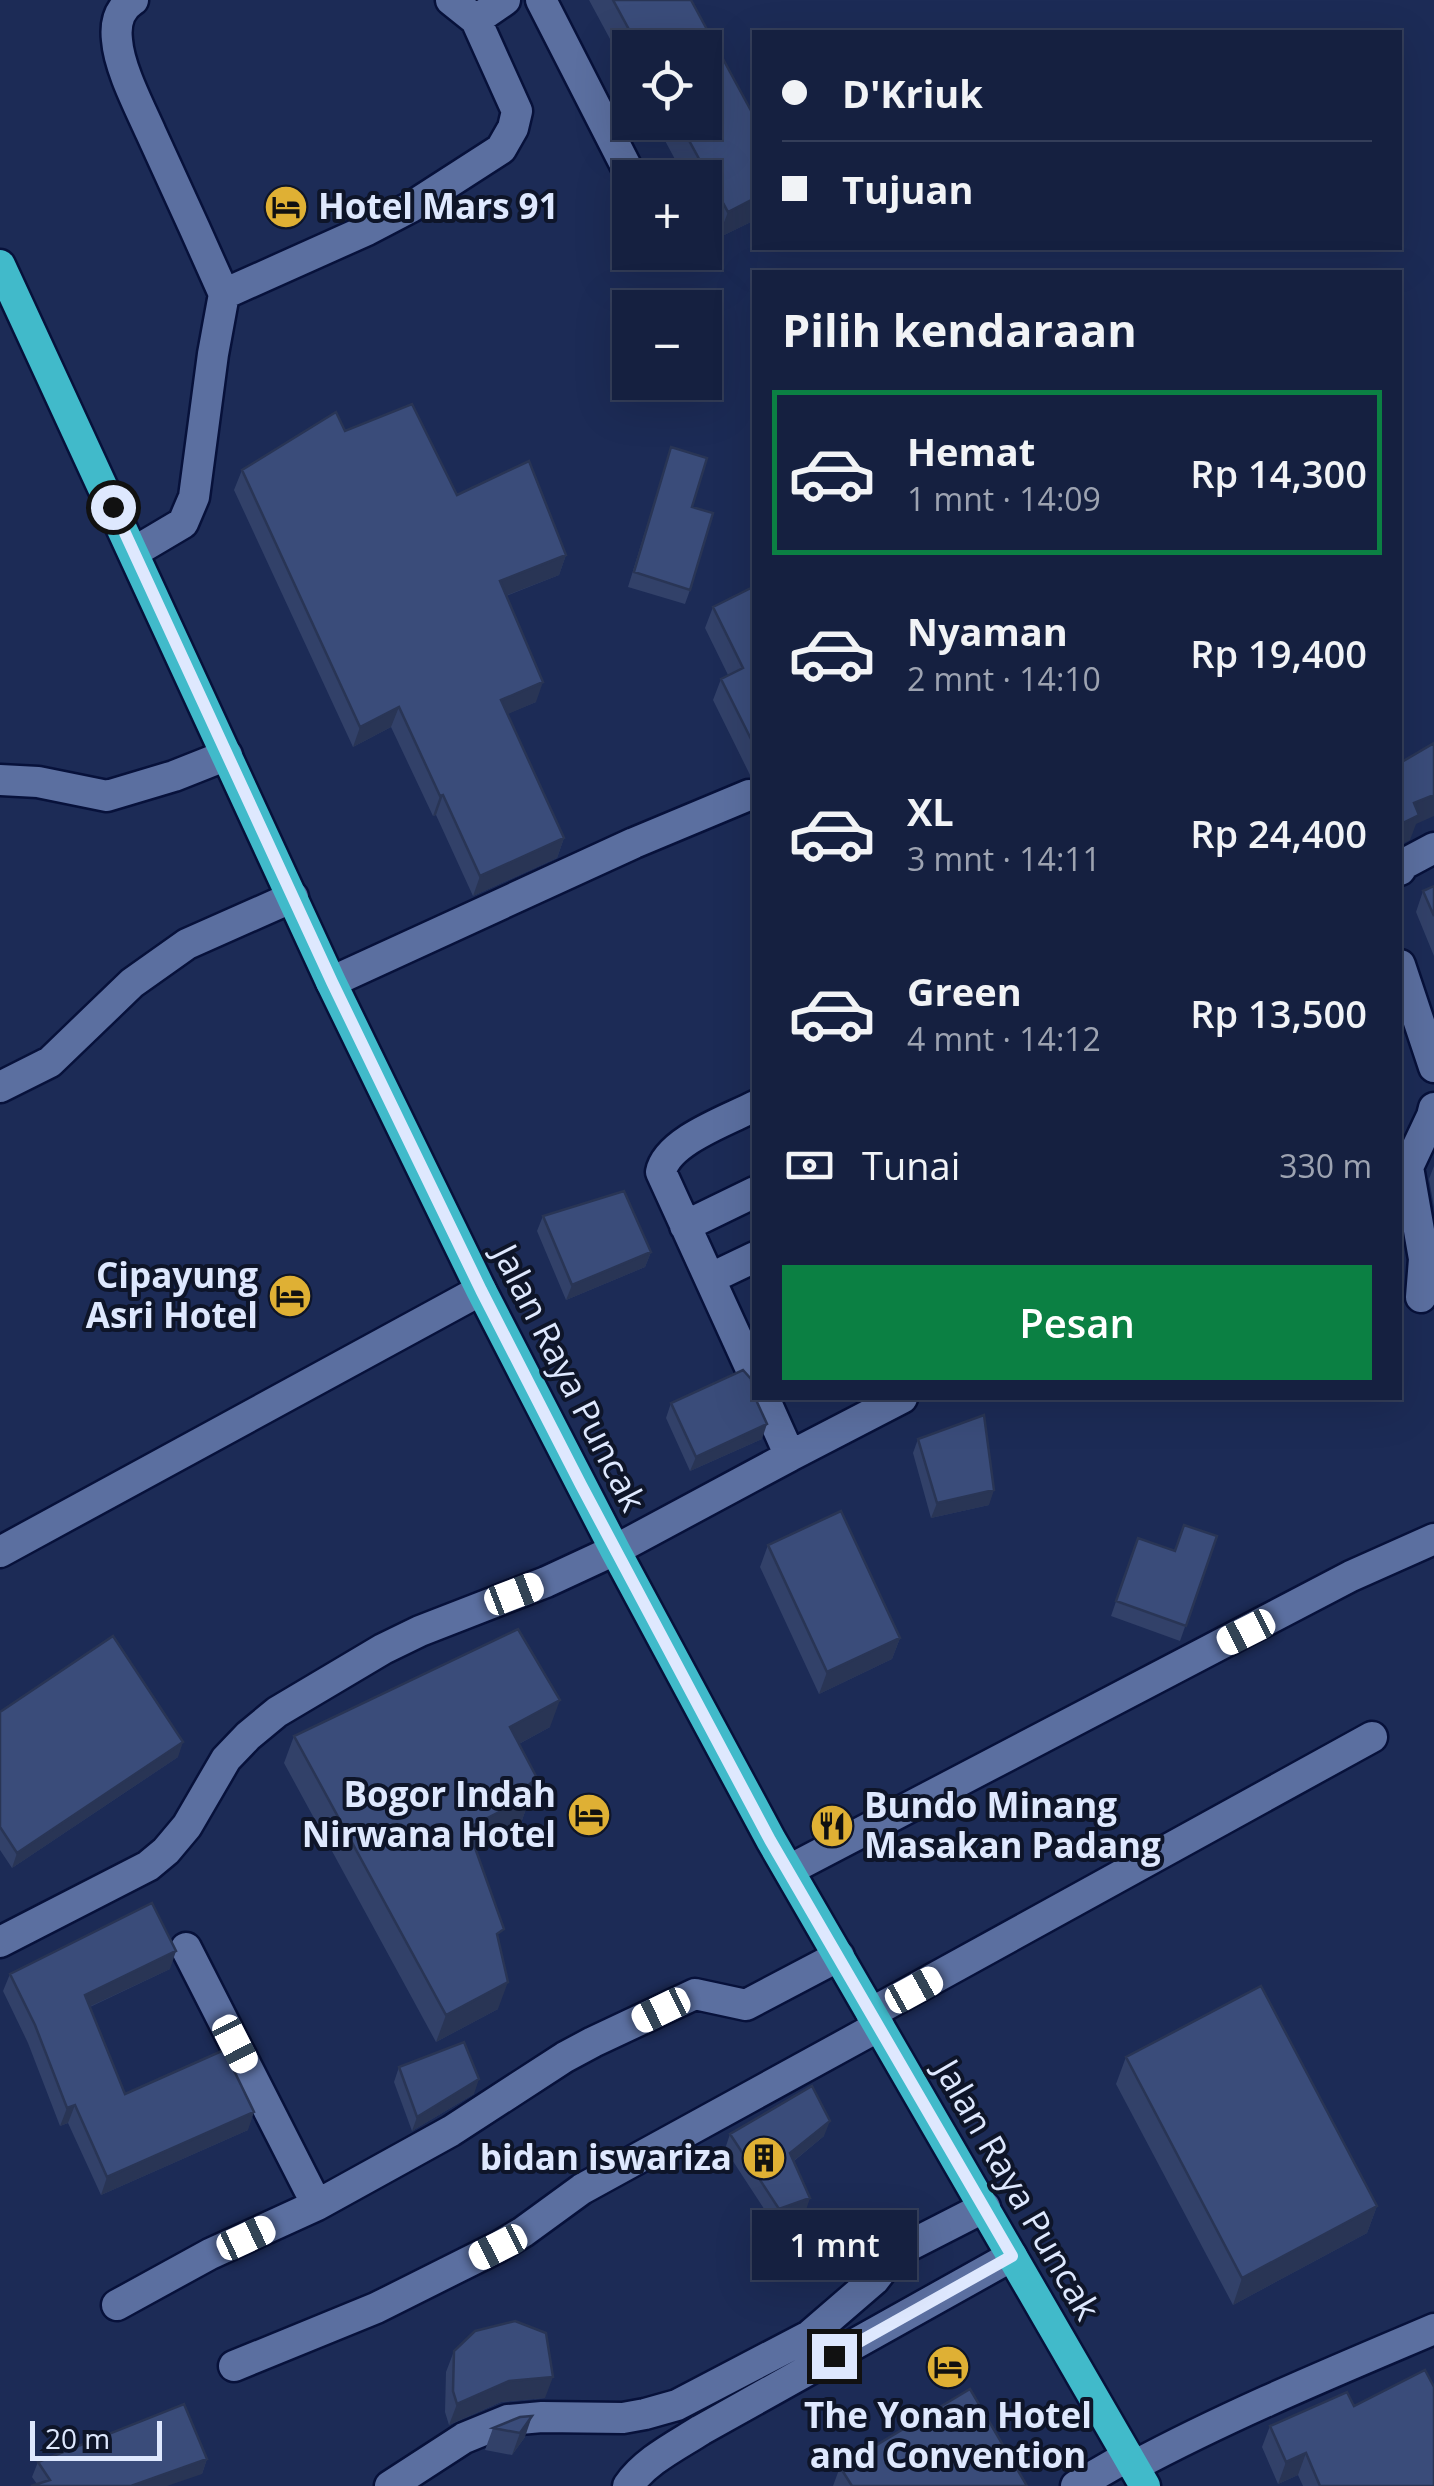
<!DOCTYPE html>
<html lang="id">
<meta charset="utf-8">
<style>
:root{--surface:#152040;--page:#1e2847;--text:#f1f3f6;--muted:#9da3b1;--line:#343e59;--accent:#0b8043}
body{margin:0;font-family:"Open Sans",sans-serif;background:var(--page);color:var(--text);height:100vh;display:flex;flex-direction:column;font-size:38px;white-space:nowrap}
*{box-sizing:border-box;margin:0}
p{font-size:32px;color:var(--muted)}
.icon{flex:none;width:55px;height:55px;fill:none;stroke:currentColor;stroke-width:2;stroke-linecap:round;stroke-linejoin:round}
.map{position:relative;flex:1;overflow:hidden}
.side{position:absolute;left:752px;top:270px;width:650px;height:1130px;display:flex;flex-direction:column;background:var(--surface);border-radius:0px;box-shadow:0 10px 40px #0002,0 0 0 2px var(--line)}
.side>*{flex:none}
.hud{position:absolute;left:752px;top:30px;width:650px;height:220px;border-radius:0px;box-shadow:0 10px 40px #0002,0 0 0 2px var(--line);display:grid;align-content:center;height:220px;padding:0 30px;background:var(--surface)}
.controls{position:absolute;left:612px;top:30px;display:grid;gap:20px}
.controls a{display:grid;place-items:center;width:110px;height:110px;border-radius:0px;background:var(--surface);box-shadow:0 10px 40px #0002,0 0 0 2px var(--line);font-size:50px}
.scale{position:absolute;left:30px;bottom:25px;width:132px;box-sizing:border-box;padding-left:10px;border:5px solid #dee8fe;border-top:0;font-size:28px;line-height:35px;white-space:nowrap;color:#dee8fe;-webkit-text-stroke:8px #0e1529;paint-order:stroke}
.end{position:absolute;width:45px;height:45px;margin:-22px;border:12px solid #dee8fe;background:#111;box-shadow:0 0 0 5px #111}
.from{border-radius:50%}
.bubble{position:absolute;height:70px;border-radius:0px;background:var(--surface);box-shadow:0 10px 40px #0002,0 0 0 2px var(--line);font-size:32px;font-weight:600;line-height:70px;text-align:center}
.car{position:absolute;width:30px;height:60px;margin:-30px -15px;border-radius:12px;box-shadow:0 0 8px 2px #0007;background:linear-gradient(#fff 24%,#345 0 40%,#fff 0 76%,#345 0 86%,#fff 0)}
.hud b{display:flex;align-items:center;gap:35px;height:95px;font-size:38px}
.hud b+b{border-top:2px solid var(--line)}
.hud i{width:25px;height:25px;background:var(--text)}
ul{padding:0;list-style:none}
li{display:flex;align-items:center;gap:30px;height:165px;margin:0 20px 15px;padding:0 10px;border:5px solid transparent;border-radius:0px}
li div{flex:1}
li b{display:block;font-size:38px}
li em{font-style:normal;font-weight:600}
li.selected{border-color:var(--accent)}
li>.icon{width:90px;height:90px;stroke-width:1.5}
h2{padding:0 30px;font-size:45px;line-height:120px}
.pay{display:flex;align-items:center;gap:25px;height:110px;padding:0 30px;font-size:38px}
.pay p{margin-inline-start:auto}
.cta{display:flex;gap:20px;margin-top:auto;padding:20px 30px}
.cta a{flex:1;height:115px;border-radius:0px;background:var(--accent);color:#fff;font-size:40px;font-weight:600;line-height:115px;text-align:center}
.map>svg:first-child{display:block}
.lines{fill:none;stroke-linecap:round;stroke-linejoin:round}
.minor-casing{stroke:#07113a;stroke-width:35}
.highway-casing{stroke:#07113a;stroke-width:35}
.minor{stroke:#5b6fa0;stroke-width:30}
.highway{stroke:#41baca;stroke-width:30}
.wall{fill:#324169}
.shaded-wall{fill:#293555}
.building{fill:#3a4c7a;stroke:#293555;stroke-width:2.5}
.route{stroke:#dee8fe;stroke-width:12}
.labels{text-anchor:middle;stroke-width:8;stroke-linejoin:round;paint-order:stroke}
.poi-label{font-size:35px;font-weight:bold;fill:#dee8fe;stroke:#0e1529;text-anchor:end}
.street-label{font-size:35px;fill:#dee8fe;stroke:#0e1529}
</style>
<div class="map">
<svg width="1434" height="2486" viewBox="0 0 1434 2486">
<rect width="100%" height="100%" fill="#1c2b56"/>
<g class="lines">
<!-- minor casing -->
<g class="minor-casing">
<path id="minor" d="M133,0c-14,9 -18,23 -16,40 2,28 22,66 34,93 25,54 49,107 73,161
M451,0l25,20
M541,0l91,178
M134,552l49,-29 11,-26 19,-143 11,-60 143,-64 44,-23 90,-58 12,-21 4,-17 -41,-91 29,-20
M0,780l38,2 69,14 67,-20 53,-21
M1400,870l4,-6 30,-16
M1400,965l34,102
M331,982l303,-139 115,-48
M0,1087l50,-25 82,-79 55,-39 106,-47
M755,1106c-27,14 -88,35 -94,66l94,206
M685,1226l70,-34
M711,1278l44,-21
M1421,1297l3,-38 -16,-92 24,-51 2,-8
M764,1398l26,58 112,-58
M0,1552l481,-262
M789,1870l562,-294 83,-37
M0,1942l148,-76 18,-15 21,-25 39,-67 22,-23 29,-24 106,-63 37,-18 126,-49 69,-32 175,-94
M186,1948l131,257
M871,2013l501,-276
M117,2305l93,-51 107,-49 134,-74 114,-74 28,-15 102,-48 51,11 93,-49
M234,2366l142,-58 122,-61 25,-15 59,-43 297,-163
M1134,2466c97,-52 199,-94 300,-137
M390,2486l74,-48 44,-18 34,-3 81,1 22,-4 32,-9 132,-69 65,-56 21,-27 90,-46
M628,2486c17,-25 48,-40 73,-56l311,-174
M1076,2486l52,-30"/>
</g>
<!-- highway casing -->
<g class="highway-casing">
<path id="highway" d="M0,265l331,717 150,308 134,260 156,290 374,646"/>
</g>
<!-- minor -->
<use href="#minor" class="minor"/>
<!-- highway -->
<use href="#highway" class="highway"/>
</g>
<!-- wall -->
<path class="wall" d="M589,0h102l64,118v102l-37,18 -13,-24v-36h-20l-30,-56h50v-74h-75v28z
M345,431l112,64 109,60 -7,20 -53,21 30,106 -29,12 57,124 -7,20 -84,38 -37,-81 -3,1 -42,-89 -38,20 -119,-257 8,-20z
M671,447l19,143 -5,14 -57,-17z
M755,586v192l-4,-1 -38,-77 8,-21 7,-4 -23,-47 8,-21z
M1434,886v70l-18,-44 7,-21z
M1434,1166v41l-5,-28z
M543,1216l108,36 -6,15 -79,33 -29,-69z
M752,1391l10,48 -72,32 -24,-53 5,-15z
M918,1439l71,66 -58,13 -18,-65z
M1217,1536l-37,105 -69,-25 27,-78 37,13z
M768,1545l132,93 -8,21 -73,35 -59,-127z
M0,1712l178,45 -166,111 -12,-18z
M550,1727l-31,17 18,34 -16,45 -47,24 25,97 -1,65 -62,33 -152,-279 10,-27z
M170,1969l-80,38 35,87 123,36 -147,65 -33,-72 -8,3 -32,-83 -25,-52 7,-17z
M1126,2057l251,149 -10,27 -134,72 -117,-221z
M399,2067l75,27 -62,37 -18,-49z
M730,2134l94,2 -30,25 11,52 -31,11 -49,-75z
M454,2351l91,47 -44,4 -52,23 -4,-13 1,-40z
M1354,2406l80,80h-131l-5,-11 -20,9 -16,-37 8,-21z
M520,2417l5,20 -13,18 -27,-5 8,-22z
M207,2459l-5,15 -165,10 -5,-7 6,-15z
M840,2467l187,19h-194z"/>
<!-- shaded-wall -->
<path class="shaded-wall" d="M755,198v22l-37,18 10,-26z
M566,555l-7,20 -67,26 8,-20z
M543,682l-7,20 -42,18 7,-20z
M399,707l-8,20 -38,20 7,-20z
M443,795l-7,20 -3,1 7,-20z
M1434,795v21l-18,8 -6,16 -10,5v-17l14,-25z
M564,838l-7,20 -84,38 7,-20z
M651,1252l-6,15 -79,33 6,-15z
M767,1424l-5,15 -72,32 6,-14z
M994,1490l-5,15 -58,13 6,-15z
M900,1638l-8,21 -73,35 8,-22z
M560,1700l-10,27 -50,27 10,-27z
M183,1742l-5,15 -166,111 5,-15z
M537,1778l-16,45 -63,33 10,-28z
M176,1951l-6,18 -92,43 7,-17z
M508,1982l-10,27 -62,33 10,-27z
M479,2079l-5,15 -62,37 5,-14z
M75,2105l-7,18 -8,3 7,-18z
M254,2112l-6,18 -147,65 6,-18z
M830,2121l-6,15 -39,32 5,-15z
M810,2198l-5,15 -31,11 5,-15z
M1377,2206l-10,27 -134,72 9,-27z
M553,2377l-8,21 -44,4 -52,23 8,-21 52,-23z
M532,2416l-7,21 -13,18 8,-22z
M1306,2453l-8,22 -20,9 8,-22z
M207,2459l-5,15 -35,12h-36z"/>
<!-- building -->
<path class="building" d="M613,0h78l64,118v80l-27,14 -49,-90h26v-74h-66z
M412,404l45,91 72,-34 37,94 -66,26 43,101 -42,18 63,138 -84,38 -37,-81 -3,1 -41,-89 -39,20 -118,-257 94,-58 9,19z
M671,447l36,11 -15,49 21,6 -23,77 -56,-18z
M755,586v161l-34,-68 22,-11 -30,-61z
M1434,743v52l-20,8 5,12 -16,8 -3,5v-65z
M1434,886v30l-11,-25z
M624,1191l27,61 -79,33 -29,-69z
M743,1370l8,9 1,12 15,33 -71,33 -25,-54z
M984,1415l10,75 -57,13 -19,-64z
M841,1511l59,127 -73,34 -59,-127z
M1184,1525l33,11 -31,90 -70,-25 22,-63 37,13z
M518,1629l42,71 -50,27 27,51 -12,10 5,8 -62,32 36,101 -7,5 11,48 -62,33 -152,-279z
M113,1636l70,106 -166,111 -17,-26v-115z
M152,1903l24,48 -91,44 40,99 99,-44 30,62 -147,65 -32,-72 -8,3 -32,-83 -25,-51z
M1261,1986l116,220 -135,72 -116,-221z
M464,2042l15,37 -62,38 -18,-50z
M812,2086l18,35 -40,32 20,45 -31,11 -49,-75z
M515,2321l31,12 7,44 -44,4 -52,23 -4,-13 1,-40 21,-20z
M1425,2370l9,17v99h-114l-14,-33 -20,9 -16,-36 77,-34 7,14z
M970,2389l57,97h-175l-12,-19z
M184,2404l23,55 -76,27h-100l19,-6 -12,-18z
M532,2416l-12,17 -27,-5 27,-11z"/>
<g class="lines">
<!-- route -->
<path class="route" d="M113,507l219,475 149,308 100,195 189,355 242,416 -178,100"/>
</g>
<!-- icons -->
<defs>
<g id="hotel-disc" transform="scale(2.25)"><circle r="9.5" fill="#dfb034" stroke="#0e1529"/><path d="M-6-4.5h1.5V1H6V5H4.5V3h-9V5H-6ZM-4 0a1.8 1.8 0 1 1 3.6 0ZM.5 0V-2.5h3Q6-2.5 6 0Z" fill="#111"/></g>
<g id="restaurant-disc" transform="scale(2.25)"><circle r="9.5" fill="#dfb034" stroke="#0e1529"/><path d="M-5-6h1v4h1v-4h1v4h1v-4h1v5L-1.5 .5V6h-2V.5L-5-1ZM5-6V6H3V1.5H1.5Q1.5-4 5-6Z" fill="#111"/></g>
<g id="building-disc" transform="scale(2.25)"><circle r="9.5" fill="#dfb034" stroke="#0e1529"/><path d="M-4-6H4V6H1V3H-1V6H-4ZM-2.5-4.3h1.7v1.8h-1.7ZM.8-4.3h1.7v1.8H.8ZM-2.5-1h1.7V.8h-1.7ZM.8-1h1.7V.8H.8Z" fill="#111"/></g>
</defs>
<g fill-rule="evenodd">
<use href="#hotel-disc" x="286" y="207"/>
<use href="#hotel-disc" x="290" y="1296"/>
<use href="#hotel-disc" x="589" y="1815"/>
<use href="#restaurant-disc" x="832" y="1826"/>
<use href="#building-disc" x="764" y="2158"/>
<use href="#hotel-disc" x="948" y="2367"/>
</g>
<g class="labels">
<!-- poi labels -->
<g class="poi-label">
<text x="318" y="219" text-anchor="start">Hotel Mars 91</text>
<text x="258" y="1288">Cipayung<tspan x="258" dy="40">Asri Hotel</tspan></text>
<text x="556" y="1807">Bogor Indah<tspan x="556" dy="40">Nirwana Hotel</tspan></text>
<text x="864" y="1818" text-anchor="start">Bundo Minang<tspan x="864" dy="40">Masakan Padang</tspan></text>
<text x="732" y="2170">bidan iswariza</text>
<text x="948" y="2428" text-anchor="middle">The Yonan Hotel<tspan x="948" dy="40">and Convention</tspan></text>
</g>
<!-- street labels -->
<g class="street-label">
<text transform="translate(569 1378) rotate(63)" y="12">Jalan Raya Puncak</text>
<text transform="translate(1017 2190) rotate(60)" y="12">Jalan Raya Puncak</text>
</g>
</g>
</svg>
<div class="controls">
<a><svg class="icon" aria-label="locate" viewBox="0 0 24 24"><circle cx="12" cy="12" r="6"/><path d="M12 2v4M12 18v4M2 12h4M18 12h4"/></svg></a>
<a>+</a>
<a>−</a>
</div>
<div class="scale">20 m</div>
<i class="end from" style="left:113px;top:507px"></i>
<i class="end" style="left:834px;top:2356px"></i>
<div class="bubble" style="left:752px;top:2210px;width:165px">1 mnt</div>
<i class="car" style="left:514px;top:1594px;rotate:69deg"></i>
<i class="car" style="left:1246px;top:1632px;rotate:243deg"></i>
<i class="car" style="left:914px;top:1990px;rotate:61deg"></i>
<i class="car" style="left:661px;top:2010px;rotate:244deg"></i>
<i class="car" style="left:235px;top:2044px;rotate:153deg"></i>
<i class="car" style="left:246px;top:2238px;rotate:65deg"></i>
<i class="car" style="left:498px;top:2247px;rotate:243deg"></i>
<div class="hud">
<b><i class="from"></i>D'Kriuk</b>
<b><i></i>Tujuan</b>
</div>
<section class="side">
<h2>Pilih kendaraan</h2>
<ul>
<li class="selected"><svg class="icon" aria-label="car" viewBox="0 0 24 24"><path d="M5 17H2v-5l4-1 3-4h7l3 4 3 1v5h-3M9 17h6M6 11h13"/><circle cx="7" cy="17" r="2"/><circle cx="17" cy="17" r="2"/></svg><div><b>Hemat</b><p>1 mnt · 14:09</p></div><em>Rp 14,300</em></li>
<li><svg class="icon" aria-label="car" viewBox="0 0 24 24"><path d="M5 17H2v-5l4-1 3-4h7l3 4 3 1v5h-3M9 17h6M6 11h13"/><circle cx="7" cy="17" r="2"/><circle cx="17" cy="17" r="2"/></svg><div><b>Nyaman</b><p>2 mnt · 14:10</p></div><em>Rp 19,400</em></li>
<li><svg class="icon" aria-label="car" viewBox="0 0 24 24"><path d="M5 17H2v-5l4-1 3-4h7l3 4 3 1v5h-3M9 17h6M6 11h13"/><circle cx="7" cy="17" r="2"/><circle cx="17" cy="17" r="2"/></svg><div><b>XL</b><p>3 mnt · 14:11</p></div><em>Rp 24,400</em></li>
<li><svg class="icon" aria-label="car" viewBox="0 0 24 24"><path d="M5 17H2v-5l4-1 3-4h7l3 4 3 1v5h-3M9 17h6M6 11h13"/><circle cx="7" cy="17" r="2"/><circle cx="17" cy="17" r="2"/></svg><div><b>Green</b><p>4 mnt · 14:12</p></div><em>Rp 13,500</em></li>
</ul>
<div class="pay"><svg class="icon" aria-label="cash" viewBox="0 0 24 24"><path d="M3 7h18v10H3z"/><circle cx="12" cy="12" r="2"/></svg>Tunai<p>330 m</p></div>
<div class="cta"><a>Pesan</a></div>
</section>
</div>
